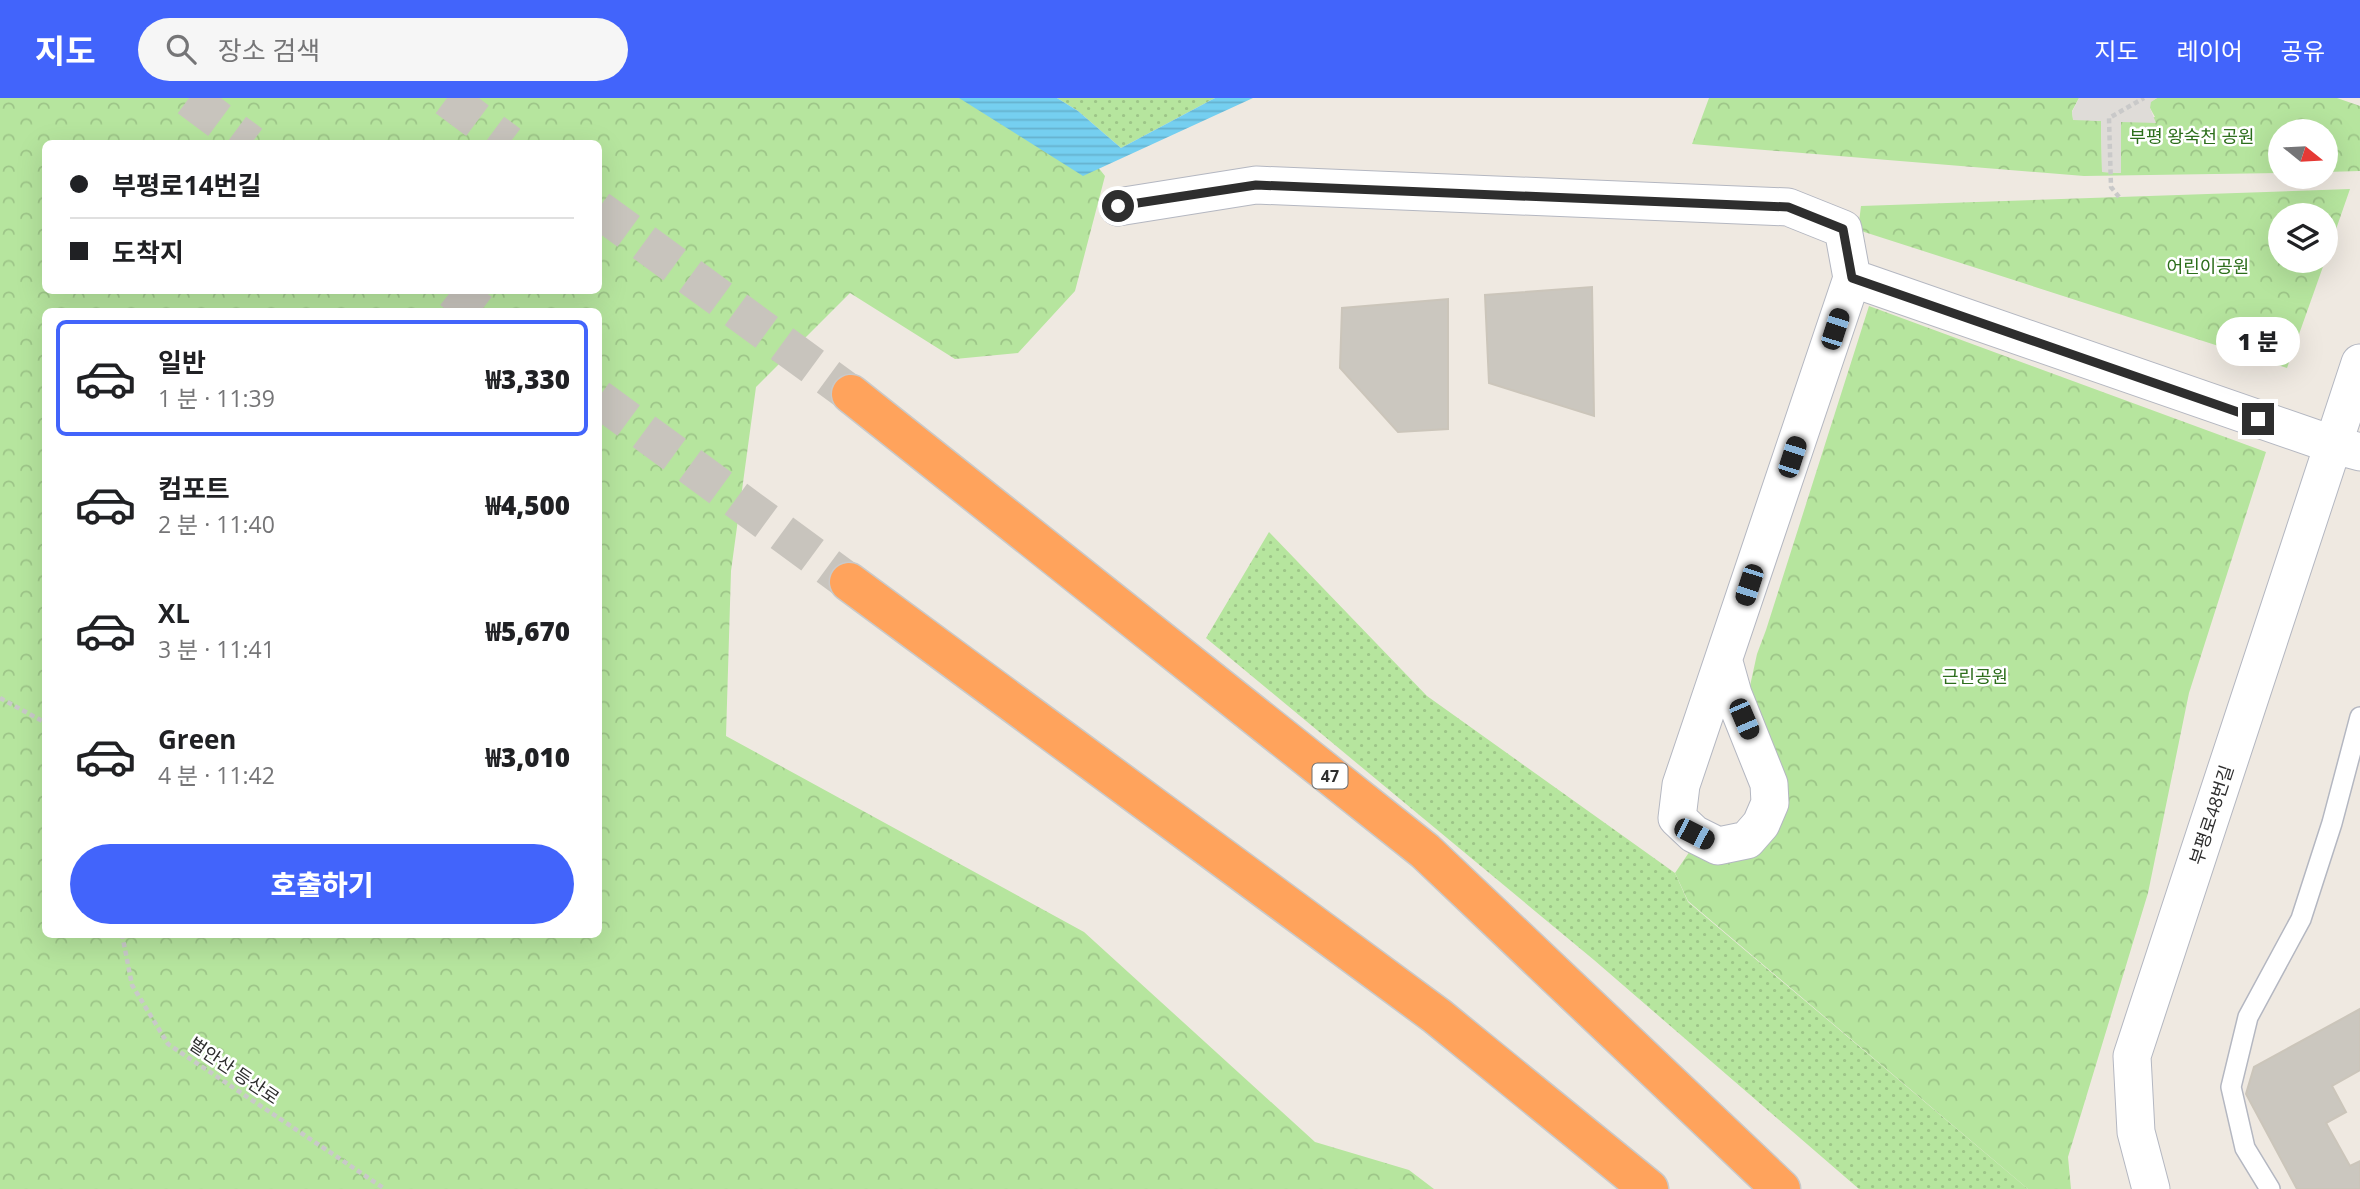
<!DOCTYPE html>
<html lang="ko">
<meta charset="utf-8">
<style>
:root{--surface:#fff;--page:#f6f6f6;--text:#202124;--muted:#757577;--line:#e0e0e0;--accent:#4264fb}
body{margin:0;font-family:"Open Sans","Noto Sans KR",sans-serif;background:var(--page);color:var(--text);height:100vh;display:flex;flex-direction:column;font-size:26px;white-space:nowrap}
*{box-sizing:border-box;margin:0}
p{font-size:23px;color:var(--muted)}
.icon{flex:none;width:38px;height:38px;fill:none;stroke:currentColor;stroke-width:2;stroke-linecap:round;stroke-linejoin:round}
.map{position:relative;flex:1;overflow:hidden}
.side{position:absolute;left:42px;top:210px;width:560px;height:630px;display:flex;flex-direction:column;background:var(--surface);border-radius:10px;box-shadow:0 7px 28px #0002}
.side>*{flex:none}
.banner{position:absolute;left:42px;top:42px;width:560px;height:154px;border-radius:10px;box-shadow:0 7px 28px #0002;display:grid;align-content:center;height:154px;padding:0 28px;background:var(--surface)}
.needle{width:46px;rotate:108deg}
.controls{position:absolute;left:2268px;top:21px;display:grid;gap:14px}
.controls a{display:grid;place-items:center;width:70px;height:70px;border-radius:50%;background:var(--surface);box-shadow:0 7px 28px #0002;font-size:35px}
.end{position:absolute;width:32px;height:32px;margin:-16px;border:9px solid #2e2e2e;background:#fff;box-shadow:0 0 0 4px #fff}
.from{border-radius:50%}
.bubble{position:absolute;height:49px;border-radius:24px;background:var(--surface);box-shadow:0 7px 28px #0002;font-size:23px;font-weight:800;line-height:49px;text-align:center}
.car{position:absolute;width:21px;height:42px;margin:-21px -10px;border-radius:9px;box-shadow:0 0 5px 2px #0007;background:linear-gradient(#222 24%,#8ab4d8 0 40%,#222 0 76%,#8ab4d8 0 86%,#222 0)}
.banner b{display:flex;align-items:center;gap:24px;height:66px;font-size:26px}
.banner b+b{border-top:2px solid var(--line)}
.banner i{width:18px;height:18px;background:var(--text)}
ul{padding:12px 0 0;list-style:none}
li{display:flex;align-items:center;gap:21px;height:116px;margin:0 14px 10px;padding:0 14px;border:4px solid transparent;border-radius:10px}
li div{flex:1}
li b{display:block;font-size:26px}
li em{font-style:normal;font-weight:800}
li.active{border-color:var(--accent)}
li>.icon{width:63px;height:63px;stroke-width:1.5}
.action{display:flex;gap:14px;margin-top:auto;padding:14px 28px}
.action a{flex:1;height:80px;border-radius:42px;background:var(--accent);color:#fff;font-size:28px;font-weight:800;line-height:80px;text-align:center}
header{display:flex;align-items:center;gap:42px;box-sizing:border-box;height:98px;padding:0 35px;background:var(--accent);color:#fff}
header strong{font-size:33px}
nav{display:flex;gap:38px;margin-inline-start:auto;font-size:24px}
.search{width:490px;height:63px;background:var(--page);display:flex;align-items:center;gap:18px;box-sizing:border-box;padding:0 24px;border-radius:38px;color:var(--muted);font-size:26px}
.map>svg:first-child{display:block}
.grass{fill:url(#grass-dots)}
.forest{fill:url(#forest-crowns);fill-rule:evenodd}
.plaza{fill:#dfdcd8}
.water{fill:url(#water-rules)}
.building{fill:#cbc7bf;stroke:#cbc5ba;stroke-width:2}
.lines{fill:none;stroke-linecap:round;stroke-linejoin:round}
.highway-tunnel{stroke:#c8c4bd;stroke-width:38;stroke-dasharray:38 19;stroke-linecap:butt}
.lane-casing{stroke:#b4b7c1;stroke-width:22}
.street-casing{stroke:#b4b7c1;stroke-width:39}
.highway-casing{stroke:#c9c9c9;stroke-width:41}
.path{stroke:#c9c9c9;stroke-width:4.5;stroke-dasharray:5 3.5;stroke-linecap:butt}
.lane{stroke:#fff;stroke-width:19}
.street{stroke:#fff;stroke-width:37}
.highway{stroke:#ffa35c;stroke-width:38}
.route{stroke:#2e2e2e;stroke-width:9}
.labels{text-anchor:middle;stroke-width:5;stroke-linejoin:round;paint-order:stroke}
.shield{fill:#fff;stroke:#6d6d6d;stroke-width:2}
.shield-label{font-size:16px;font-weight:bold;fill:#2e2e2e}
.park-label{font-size:18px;fill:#2c6e1b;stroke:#fff}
.street-label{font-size:18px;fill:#2e2e2e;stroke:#fff}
</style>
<header>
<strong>지도</strong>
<div class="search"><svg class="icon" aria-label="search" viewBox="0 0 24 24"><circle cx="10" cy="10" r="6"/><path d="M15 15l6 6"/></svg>장소 검색</div>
<nav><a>지도</a><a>레이어</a><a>공유</a></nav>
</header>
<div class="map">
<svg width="2360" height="1091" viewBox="0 0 2360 1091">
<defs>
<pattern id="grass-dots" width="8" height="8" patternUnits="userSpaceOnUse" patternTransform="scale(1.75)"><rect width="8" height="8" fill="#b6e59e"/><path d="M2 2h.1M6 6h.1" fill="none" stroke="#9dc588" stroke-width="1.8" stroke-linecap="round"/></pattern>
<pattern id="forest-crowns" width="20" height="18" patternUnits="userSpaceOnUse" patternTransform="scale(1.75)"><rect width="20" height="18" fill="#b6e59e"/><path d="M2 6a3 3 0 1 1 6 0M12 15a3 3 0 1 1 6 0" fill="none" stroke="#9dc588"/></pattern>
<pattern id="water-rules" width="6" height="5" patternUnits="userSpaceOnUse" patternTransform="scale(1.75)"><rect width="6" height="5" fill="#75cff0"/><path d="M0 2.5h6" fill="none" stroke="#66b2ce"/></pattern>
</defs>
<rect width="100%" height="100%" fill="#efe9e1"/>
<!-- grass -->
<path class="grass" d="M1057,0h158l-94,50 -43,-37z
M1269,434l158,164 248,177 13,29 340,287h-169l-265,-229 -388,-322z"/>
<!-- forest -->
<path class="forest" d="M0,0h1017l43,21 45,57 -30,115 -57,62 -63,6 -105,-66 -94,94 -25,184 -5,165 358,196 231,210 94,28 25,19h-1434zM46,46h552v146h-552zM46,214h552v622h-552z
M1709,0h370l-7,13 1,8 28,2 1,51 19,1v-52l34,-4 -5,-9v-6l7,-4h180l23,8v65l-34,1v-41h-46v42l-196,3 -392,-32z
M2350,91l-24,69v-43h-46v46h45l-38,107 -429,-138 3,-24z
M1869,208l397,146 -77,241 -41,200 -80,264 3,32h-43l-340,-288 -13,-28 15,-22 43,8 45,-99 -28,-74 7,-32 9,-24z"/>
<!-- plaza -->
<path class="plaza" d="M2079,0h78l-6,4 -1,6 6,15 -35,-1v51l-19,-1 -1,-51 -28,-1 -1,-8z"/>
<!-- water -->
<path class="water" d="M959,0h98l21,13 43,37 94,-50h38l-170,78z"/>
<!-- building -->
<path class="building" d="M1592,189l2,129 -105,-33 -4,-88z
M1448,201v130l-50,3 -58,-64 2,-60z
M2360,911v61l-28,16 14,26 -20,11 24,43 10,-5v28h-63l-51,-95 8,-27z"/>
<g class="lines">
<!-- highway-tunnel -->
<path class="highway-tunnel" d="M189,0l62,46
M447,0l62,46
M598,111l253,185
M452,192l28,22
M598,300l251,184"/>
<!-- lane casing -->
<g class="lane-casing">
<path id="lane" d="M2270,1091l-25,-41 -14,-61 17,-70 53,-98 31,-96 28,-106"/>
</g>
<!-- street casing -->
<g class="street-casing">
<path id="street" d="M1118,109l138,-22 532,22 55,22 9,49
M1724,564l9,32 36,90 1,19 -9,21 -14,16 -29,6 -24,-12 -17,-16 4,-33 171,-507 482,167 26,7
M2151,1091l-15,-57 -4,-76 228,-693"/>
</g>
<!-- highway casing -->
<g class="highway-casing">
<path id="highway" d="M851,296l574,457 356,338
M849,484l588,434 212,173"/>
</g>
<!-- path -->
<path class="path" d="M2119,99l-8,-10 -2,-69 35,-20
M0,600l46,25
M122,836l10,51 36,59 217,145"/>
<!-- lane -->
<use href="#lane" class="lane"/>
<!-- street -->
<use href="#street" class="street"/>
<!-- highway -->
<use href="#highway" class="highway"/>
</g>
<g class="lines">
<!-- route -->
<path class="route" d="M1118,108l138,-21 532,22 55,22 9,49 406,141"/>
</g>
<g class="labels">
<!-- shield labels -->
<rect class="shield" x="1312.5" y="665.5" width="35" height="25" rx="5"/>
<g class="shield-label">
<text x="1330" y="684">47</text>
</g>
<!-- park labels -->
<g class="park-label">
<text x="2192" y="45">부평 왕숙천 공원</text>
<text x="2208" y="175">어린이공원</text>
<text x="1975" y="585">근린공원</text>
</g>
<!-- street labels -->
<g class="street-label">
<text transform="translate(2212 717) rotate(-72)" y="6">부평로48번길</text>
<text transform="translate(234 973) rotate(34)" y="6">벌안산 등산로</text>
</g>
</g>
</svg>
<div class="controls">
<a><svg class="needle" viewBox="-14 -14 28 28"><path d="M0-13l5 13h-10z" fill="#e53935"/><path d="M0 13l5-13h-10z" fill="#757577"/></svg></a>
<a><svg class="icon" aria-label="layers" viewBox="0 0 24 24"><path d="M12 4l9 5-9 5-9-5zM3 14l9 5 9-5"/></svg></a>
</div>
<i class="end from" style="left:1118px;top:108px"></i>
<i class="end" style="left:2258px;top:321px"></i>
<div class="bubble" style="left:2216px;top:219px;width:84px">1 분</div>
<i class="car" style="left:1835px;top:231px;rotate:18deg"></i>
<i class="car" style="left:1792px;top:359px;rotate:18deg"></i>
<i class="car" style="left:1749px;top:487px;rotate:198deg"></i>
<i class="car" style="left:1744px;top:621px;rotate:157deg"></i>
<i class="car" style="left:1694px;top:736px;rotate:117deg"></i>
<div class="banner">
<b><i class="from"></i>부평로14번길</b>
<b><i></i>도착지</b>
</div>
<section class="side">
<ul>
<li class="active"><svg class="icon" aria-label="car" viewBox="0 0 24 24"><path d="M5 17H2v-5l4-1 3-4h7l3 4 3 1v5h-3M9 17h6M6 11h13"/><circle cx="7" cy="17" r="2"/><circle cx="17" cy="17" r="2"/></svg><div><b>일반</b><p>1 분 · 11:39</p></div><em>₩3,330</em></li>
<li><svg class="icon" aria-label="car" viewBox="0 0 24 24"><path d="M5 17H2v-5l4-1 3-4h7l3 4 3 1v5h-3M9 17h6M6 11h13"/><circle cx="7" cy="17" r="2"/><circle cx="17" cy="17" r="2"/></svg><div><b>컴포트</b><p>2 분 · 11:40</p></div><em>₩4,500</em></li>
<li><svg class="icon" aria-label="car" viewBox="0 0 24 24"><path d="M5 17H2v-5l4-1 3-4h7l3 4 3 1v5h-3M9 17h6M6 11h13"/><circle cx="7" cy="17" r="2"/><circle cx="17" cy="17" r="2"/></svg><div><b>XL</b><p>3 분 · 11:41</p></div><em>₩5,670</em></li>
<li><svg class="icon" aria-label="car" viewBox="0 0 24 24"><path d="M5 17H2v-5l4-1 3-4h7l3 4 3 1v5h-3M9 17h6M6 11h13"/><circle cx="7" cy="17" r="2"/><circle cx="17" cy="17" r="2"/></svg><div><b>Green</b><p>4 분 · 11:42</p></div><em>₩3,010</em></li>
</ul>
<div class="action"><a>호출하기</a></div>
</section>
</div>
